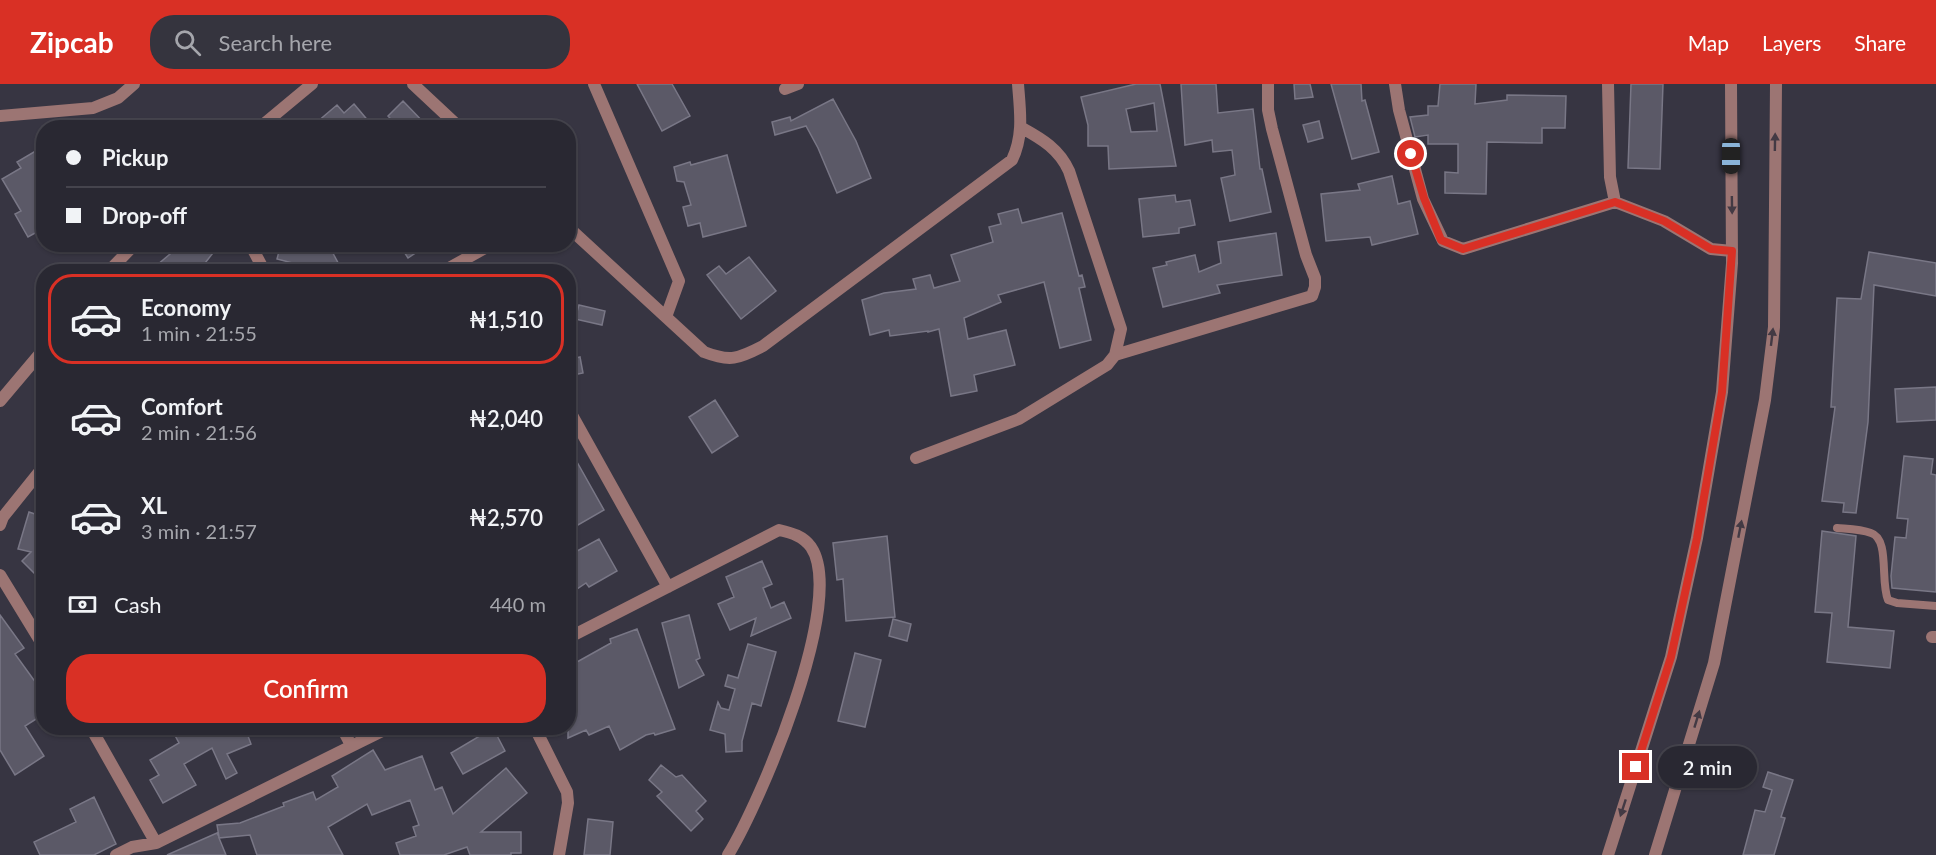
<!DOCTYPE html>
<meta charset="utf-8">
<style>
:root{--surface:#292832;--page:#35343e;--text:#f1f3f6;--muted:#a5a6ac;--line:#45444d;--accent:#d93025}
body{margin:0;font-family:Lato,sans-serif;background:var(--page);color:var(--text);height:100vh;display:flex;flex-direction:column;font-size:22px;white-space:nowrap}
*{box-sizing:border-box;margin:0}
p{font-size:20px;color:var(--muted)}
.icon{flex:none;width:33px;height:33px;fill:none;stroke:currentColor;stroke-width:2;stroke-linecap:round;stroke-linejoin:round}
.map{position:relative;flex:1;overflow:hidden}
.sheet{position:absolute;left:36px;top:180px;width:540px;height:471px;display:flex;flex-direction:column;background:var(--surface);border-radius:24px;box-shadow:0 2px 4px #0004,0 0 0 2px var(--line)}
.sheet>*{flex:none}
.banner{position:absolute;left:36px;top:36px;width:540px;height:132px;border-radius:24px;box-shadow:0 2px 4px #0004,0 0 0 2px var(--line);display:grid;align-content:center;height:132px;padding:0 30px;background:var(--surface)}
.end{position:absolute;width:27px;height:27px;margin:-14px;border:8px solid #d93025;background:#fff;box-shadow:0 0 0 3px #fff}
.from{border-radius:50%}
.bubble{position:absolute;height:42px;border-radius:21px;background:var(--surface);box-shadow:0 2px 4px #0004,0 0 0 2px var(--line);font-size:20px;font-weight:600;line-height:42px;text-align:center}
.car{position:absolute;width:18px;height:36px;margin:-18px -9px;border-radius:8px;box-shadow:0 0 4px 2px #0007;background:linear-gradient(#222 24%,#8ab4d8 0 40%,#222 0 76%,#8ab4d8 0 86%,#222 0)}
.banner b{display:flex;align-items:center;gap:21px;height:57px;font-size:22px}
.banner b+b{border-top:2px solid var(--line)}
.banner i{width:15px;height:15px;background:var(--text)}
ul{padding:10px 0 0;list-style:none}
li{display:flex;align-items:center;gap:18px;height:90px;margin:0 12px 9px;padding:0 18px;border:3px solid transparent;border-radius:24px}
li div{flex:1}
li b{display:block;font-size:22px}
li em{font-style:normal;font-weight:600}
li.selected{border-color:var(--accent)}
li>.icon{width:54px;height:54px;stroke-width:1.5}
.pay{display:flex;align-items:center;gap:15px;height:66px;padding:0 30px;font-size:22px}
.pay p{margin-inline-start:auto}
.button{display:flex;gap:12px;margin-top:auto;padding:12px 30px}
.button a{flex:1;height:69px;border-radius:24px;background:var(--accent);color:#fff;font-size:24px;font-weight:600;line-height:69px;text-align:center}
header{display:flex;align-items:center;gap:36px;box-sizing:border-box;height:84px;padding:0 30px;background:var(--accent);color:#fff}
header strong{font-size:28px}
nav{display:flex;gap:33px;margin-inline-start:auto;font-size:21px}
.search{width:420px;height:54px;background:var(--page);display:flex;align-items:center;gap:15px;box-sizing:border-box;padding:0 21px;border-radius:24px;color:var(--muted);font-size:22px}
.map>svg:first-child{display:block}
.building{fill:#5b5967;stroke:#797786;stroke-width:1.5;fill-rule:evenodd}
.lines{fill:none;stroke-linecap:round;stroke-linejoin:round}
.service{stroke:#9c7573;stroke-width:8}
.minor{stroke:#9c7573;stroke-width:12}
.tertiary{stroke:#9c7573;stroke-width:12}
.oneway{fill:#433a44}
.route{stroke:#d93025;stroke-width:8}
</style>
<header>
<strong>Zipcab</strong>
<div class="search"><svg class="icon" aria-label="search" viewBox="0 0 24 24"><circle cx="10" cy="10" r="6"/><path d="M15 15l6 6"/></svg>Search here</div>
<nav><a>Map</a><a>Layers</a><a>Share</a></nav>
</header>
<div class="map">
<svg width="1936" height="771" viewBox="0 0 1936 771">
<rect width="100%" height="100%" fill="#373542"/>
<!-- building -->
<path class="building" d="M637,0h35l18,32 -28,15z
M1136,0h24l16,82 -67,3 -1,-23h-20v-21l-7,-28zM1154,19l3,28 -26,1 -5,-23z
M1181,0h35l2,29 35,-4 7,60h2l9,43 -41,9 -9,-43 14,-3 -3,-25 -19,2 -1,-12 -27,5z
M1294,0h16l3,13 -18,2z
M1331,0h30l1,17 3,-1 14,52 -27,7z
M1440,0h36l-1,20 32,-4v-5l59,1 -1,32h-23v15l-55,-1 -1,52 -41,-1v-21l13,1v-29h-30v-9l-13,2 -5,-20 18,-2v-9h10z
M1631,0h32l-3,85 -32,-1z
M833,15l23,42 15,37 -34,15 -19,-45 -12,-22 -31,9 -3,-13 18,-5 1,4z
M403,17l26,27h-30l-11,-12z
M354,20l16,19 -6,5h-54l27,-23 7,8z
M1319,37l4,17 -15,4 -5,-17z
M39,65l5,7v72l-16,9 -13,-23 6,-3 -19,-32 19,-11 -4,-6z
M727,71l19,71 -43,11 -3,-14 -12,3 -5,-19 8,-2 -7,-23 -7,-1 -3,-14 16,-5 1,3z
M1392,92l6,28 12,-3 8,33 -46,11 -2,-8 -44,4 -5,-47 39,-4 -2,-6z
M1175,111l1,7 14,-2 5,25 -16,3v5l-36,4 -4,-38z
M1018,125l4,14 40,-10 17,63 3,-1 3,12 -6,1 12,52 -31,8 -16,-66 -46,13 3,7 -37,16 4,21 38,-9 9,35 -41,10 3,16 -26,5 -12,-67 -11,3v-1l-38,5 -1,-6 -19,5 -8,-35 22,-7 32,-4 -3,-10 17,-4 4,13 26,-7 -9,-26 42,-13 -4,-15 12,-3 -3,-10z
M1276,149l6,42 -65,10 3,8 -57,14 -10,-39 14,-3 -1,-3 29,-7 4,17 22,-9 -3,-21z
M183,160h37l-22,28h-35l-6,-7 19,-16 2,2z
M281,160h47l15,28h-16l-50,-13z
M399,160h30l-21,14z
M1869,168l67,11v33l-62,-11 -6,137 -12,91 -13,-1 1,-9 -22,-2 13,-94h-4l6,-109 24,1z
M749,173l27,34 -35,28 -34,-44 12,-9 7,8z
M579,221l26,6 -3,14 -27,-6z
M580,273l3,16 -15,3v-16z
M1936,303v33l-39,2 -2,-33z
M715,316l23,36 -26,17 -23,-36z
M568,362l36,64 -26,15 -10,-17z
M1904,372l29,3 -2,15 5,1v117l-44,-4 -1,-12 4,-39 11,1 2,-19 -11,-1z
M29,428l15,5v66l-22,-22 9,-9 -13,-3z
M1822,447l34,5 -8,91 46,4 -4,37 -63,-6 5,-49 -17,-1z
M887,452l8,81 -49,4 -3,-42 -6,1 -4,-37z
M599,455l18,32 -28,16 -3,-4 -18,12v-39z
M762,477l10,23 -9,4 8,20 13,-6 7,16 -40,18 5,-18 -26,12 -12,-26 16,-7 -8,-20z
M0,531l24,33 -9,6 29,40v20l-19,12 19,30 -29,19 -15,-25z
M689,531l11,43 -4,2 8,15 -25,13 -17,-65z
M893,535l18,5 -4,17 -18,-5z
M637,545l38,100 -20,6 -1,-2 -8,2 -26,15 -11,-24 -20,9 -3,-5 -18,8v-71l43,-24 -1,-4z
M748,560l28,8 -15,54 -9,-3 -10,38v10l-16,1 -1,-18 -15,-4 8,-28 3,6 8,2 6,-21 -10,-3 3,-11 10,3z
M855,569l26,7 -16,67 -27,-6z
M171,644h74l6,16 -24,10 10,19 -11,6 -14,-31 -28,16 12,21 -33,18 -13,-23 9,-5 -9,-15 29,-17z
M493,644l12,23 -42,23 -12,-21z
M373,666l12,20 37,-14 13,34 7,-3 11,27 53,-46 21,25 -46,39h40v21h-10v2h-41l-3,-8 -23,8h-44l-4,-12 20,-7 -3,-9 6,-2 -9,-25 -38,15 -5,-11 -39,23 15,28h-86l-7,-20 -31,3 7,17h-59l50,-22 2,4 -2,-12 23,-2 44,-17 -1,-3 30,-11 3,8 22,-13 -6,-11z
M661,681l15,12 6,-2 24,26 -10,10 7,8 -12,12 -34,-35 5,-4 -13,-12z
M1768,688l25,8 -12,37 4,1 -11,37h-31l12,-45 10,2 7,-22 -9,-3z
M94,713l22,47 -22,11h-54l-6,-13 42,-20 -6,-13z
M588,735l25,3 -3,33h-26z"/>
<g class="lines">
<!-- service -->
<path class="service" d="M1837,444c11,1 23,1 34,5 19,6 9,48 17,67l9,3 39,3"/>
<!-- minor -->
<path class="minor" d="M413,0l47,44
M594,0l85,197 -13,36
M1395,0l4,26 24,89 20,42 20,8 152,-47
M1608,0l2,93 5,25 49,19 47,28 21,2
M785,5l13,-5
M0,32l93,-8 25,-10 16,-14
M568,143l136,125c26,10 34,7 59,-6l249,-186c12,-25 8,-49 6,-76
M250,160l15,28
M442,188l43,-24
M1115,271l197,-59 3,-9v-9l-9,-23 -34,-126 -4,-19v-26
M568,324l100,179
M916,374l103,-39 88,-54 8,-10 6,-26 -52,-158c-10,-22 -27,-32 -47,-43
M0,441l3,-8 41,-51
M0,491l44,72
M1932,553h4
M568,554l211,-108c13,3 24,6 32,17 36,53 -51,256 -83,308
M91,644l65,115
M342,644l9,17
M535,644l32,64 1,11 -9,52
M116,771l16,-8 24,-4 232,-115"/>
<!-- tertiary -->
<path class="tertiary" d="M259,44l53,-44
M108,188l27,-28
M0,317l44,-52
M1608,771l63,-198 26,-119 25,-146 10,-129 -1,-179
M1655,771l59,-192 51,-263 9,-73 2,-243"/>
</g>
<!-- one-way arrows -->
<defs><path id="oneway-solid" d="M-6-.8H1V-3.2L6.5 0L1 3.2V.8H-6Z" transform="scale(1.5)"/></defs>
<g class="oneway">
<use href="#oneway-solid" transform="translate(1775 58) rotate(-89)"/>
<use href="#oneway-solid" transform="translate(1732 121) rotate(89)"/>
<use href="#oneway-solid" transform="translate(1772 253) rotate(-83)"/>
<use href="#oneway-solid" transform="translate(1740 445) rotate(-79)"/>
<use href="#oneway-solid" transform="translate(1697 635) rotate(-73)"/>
<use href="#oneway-solid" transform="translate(1623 724) rotate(108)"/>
</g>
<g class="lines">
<!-- route -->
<path class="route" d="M1411,70l13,44 17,42 22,9 152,-47 49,19 47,28 21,2 -10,141 -25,146 -26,119 -35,110"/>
</g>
</svg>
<i class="end from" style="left:1411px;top:70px"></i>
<i class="end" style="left:1636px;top:683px"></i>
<div class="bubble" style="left:1658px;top:662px;width:99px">2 min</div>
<i class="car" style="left:1731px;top:72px;rotate:180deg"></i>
<div class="banner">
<b><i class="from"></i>Pickup</b>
<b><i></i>Drop-off</b>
</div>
<section class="sheet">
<ul>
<li class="selected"><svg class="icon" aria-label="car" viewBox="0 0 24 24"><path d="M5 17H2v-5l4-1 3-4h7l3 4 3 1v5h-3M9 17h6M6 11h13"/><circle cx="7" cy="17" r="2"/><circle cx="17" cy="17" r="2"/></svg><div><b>Economy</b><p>1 min · 21:55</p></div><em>₦1,510</em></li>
<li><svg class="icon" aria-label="car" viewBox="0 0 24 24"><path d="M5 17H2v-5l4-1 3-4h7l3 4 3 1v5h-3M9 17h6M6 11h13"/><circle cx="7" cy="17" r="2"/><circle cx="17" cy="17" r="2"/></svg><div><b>Comfort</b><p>2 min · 21:56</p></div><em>₦2,040</em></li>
<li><svg class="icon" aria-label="car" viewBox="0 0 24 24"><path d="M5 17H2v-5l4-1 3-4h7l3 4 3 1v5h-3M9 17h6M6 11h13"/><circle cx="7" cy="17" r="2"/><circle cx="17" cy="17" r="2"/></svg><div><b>XL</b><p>3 min · 21:57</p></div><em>₦2,570</em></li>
</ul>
<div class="pay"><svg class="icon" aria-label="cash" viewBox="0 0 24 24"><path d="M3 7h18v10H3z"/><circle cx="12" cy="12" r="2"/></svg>Cash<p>440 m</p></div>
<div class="button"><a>Confirm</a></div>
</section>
</div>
